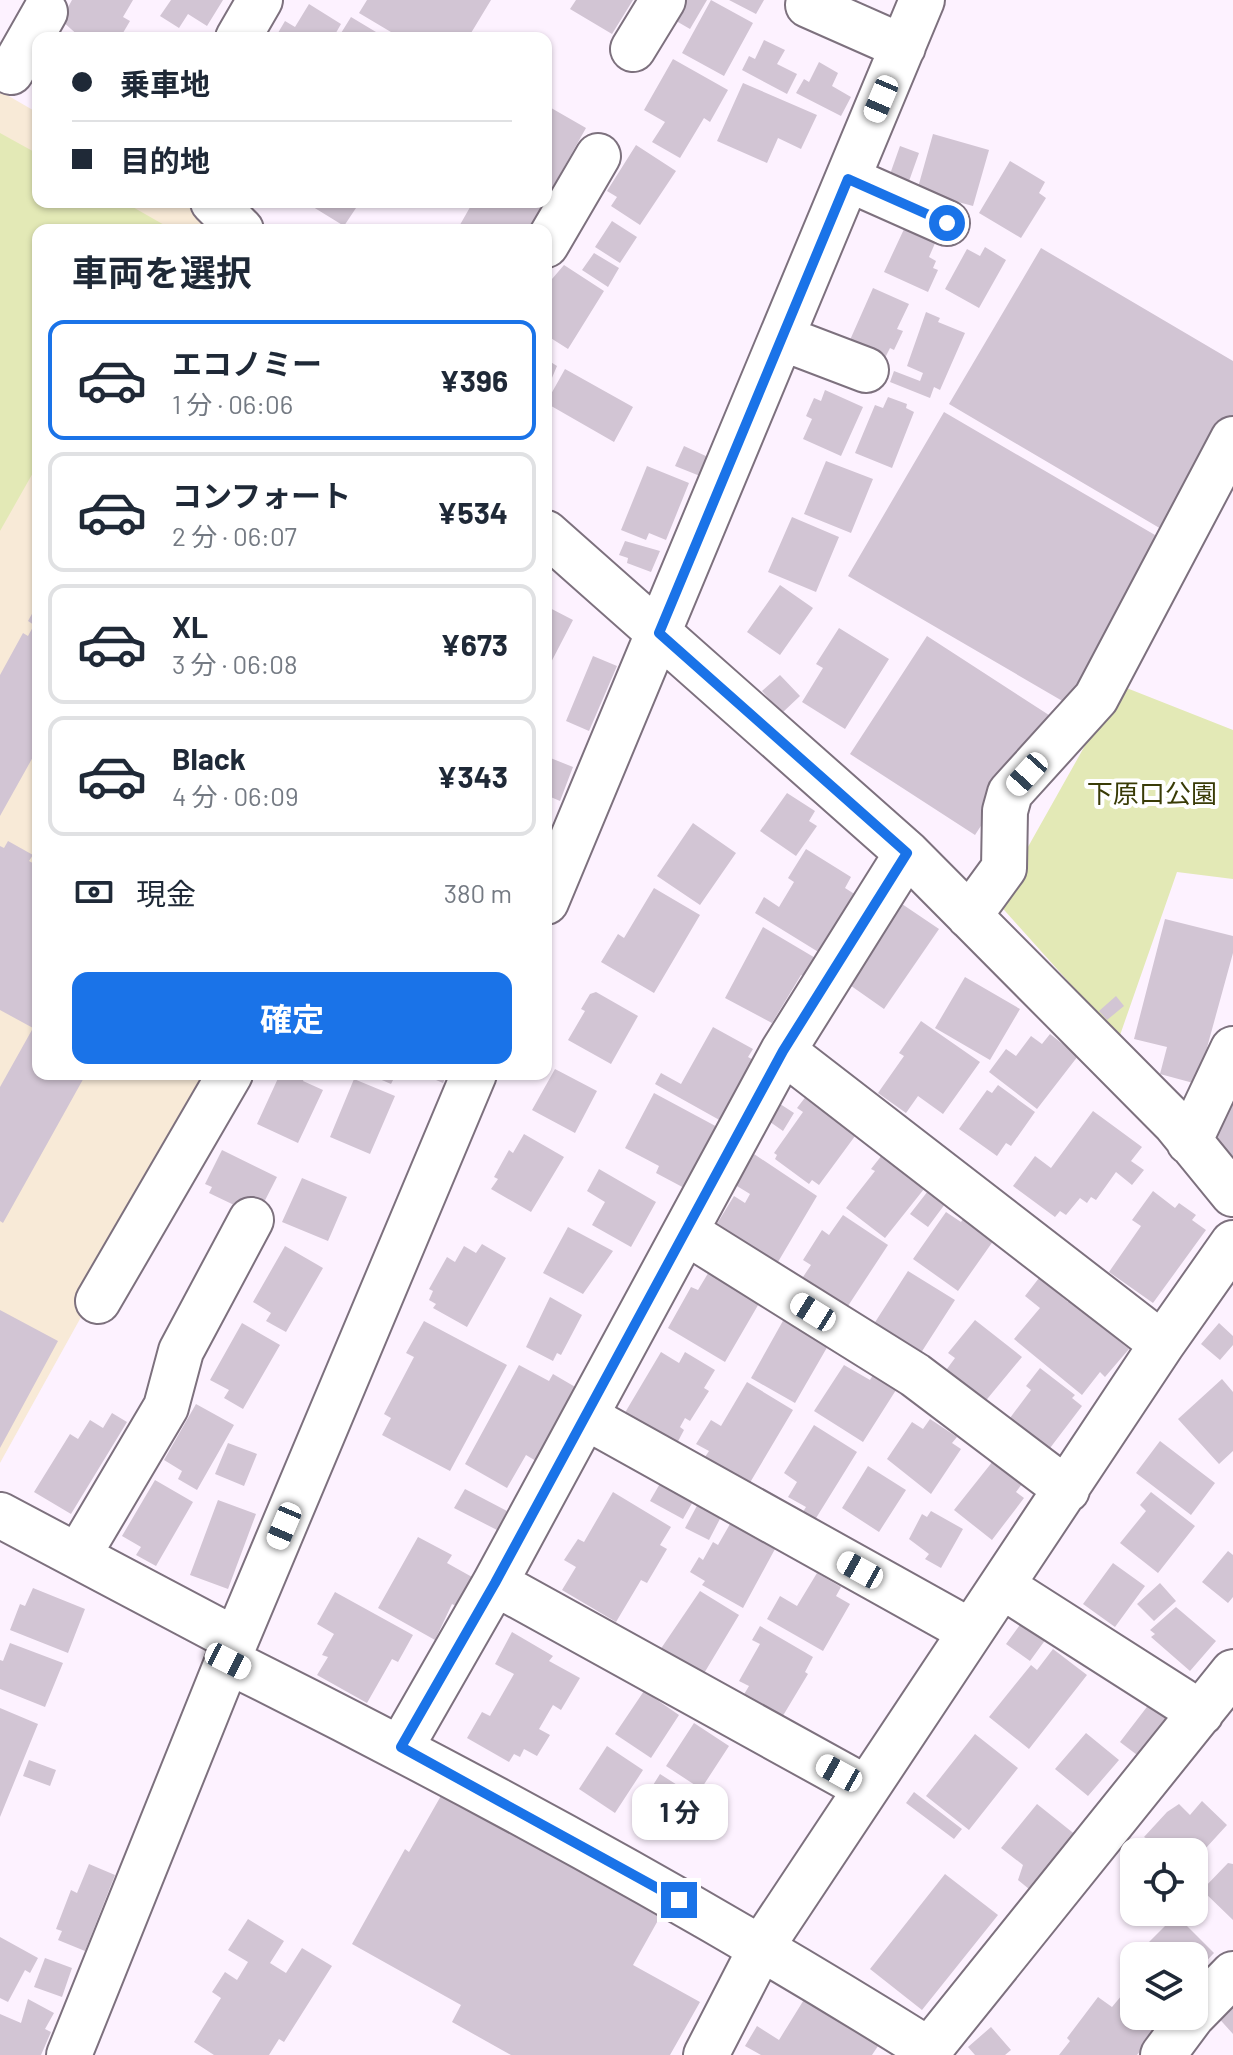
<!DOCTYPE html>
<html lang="ja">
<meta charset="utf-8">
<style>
:root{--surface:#fff;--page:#f6f6f7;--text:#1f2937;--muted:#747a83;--line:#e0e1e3;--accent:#1a73e8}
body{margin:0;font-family:Barlow,"Noto Sans JP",sans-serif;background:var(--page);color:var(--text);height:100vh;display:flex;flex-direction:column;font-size:30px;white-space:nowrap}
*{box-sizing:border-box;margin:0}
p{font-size:26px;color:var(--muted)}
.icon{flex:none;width:44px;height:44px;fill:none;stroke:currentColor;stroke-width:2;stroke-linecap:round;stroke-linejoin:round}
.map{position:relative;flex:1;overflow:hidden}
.side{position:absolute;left:32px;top:224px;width:520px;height:856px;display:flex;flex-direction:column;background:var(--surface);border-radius:16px;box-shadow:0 2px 6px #0004}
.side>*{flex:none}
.top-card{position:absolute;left:32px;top:32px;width:520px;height:176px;border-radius:16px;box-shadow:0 2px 6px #0004;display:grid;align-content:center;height:176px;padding:0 40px;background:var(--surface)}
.tools{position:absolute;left:1120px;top:1838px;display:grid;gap:16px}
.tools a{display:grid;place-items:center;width:88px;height:88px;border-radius:16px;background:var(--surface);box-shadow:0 2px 6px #0004;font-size:40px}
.end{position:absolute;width:36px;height:36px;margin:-18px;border:10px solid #1a73e8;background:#fff;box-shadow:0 0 0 4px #fff}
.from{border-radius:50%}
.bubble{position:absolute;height:56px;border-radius:16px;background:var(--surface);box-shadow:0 2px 6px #0004;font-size:26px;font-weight:700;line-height:56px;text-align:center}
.car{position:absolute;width:24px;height:48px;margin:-24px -12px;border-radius:10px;box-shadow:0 0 6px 2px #0007;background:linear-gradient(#fff 24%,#345 0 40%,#fff 0 76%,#345 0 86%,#fff 0)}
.top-card b{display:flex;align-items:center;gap:28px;height:76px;font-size:30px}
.top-card b+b{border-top:2px solid var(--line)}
.top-card i{width:20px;height:20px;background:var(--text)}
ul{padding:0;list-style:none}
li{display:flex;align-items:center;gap:24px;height:120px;margin:0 16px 12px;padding:0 24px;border:4px solid var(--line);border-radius:16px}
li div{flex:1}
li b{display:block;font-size:30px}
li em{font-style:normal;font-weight:700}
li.selected{border-color:var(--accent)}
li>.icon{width:72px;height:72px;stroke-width:1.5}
h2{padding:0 40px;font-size:36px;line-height:96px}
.pay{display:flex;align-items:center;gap:20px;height:88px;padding:0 40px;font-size:30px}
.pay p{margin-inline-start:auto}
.primary-button{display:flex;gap:16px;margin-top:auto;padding:16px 40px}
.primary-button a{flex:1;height:92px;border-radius:16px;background:var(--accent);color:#fff;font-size:32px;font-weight:700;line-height:92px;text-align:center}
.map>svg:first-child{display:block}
.education{fill:#f8ead7}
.green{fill:#e3e9b6}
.building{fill:#d2c5d4}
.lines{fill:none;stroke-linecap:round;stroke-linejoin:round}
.minor-casing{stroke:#7d717e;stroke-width:48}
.minor{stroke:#fff;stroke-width:44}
.route{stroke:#1a73e8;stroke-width:10}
.labels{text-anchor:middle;stroke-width:8;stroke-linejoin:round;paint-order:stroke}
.park-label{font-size:26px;fill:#393b06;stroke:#fff}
</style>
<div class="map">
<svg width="1233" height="2055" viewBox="0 0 1233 2055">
<rect width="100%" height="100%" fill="#fdf2ff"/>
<!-- education -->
<path class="education" d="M0,91l38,22v89h146l28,28h-174v844h178l-216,389z"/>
<!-- green -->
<path class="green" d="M0,133l38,21v48h86l49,28h-135v234l-38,67z
M1119,685l114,45v149l-56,-7 -58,166 -122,-136z"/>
<!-- building -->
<path class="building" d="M72,0h61l-10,17 7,4 -10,17h-39l-20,-18z
M171,0h52l-16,26 -19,-12 -9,14 -19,-12z
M367,0h124l-23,38h-67l-42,-25z
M576,0h57l-21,34 -42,-25z
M681,0h26l-17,29 -19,-11z
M711,0l42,23 -29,53 -42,-23z
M729,0h35l-8,14z
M309,4l32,20 -8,14h-58l10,-17 10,6z
M351,17l35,21h-48z
M764,40l21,10 -8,14 20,10 -10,20 -45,-24 7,-14 6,3z
M673,59l55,31 -18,32 -6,-4 -24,40 -28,-16 13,-20 -21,-12z
M819,62l19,11 -6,13 19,11 -10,19 -45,-23 8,-14 5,3z
M743,83l74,32 -16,34 -23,-11 -11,25 -50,-22z
M546,105l40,23 -40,71z
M933,134l56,16 -16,56 -56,-15z
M636,145l40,26 -36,54 -29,-19 6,-9 -10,-6z
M900,146l19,7 -11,31 -19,-7z
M1010,161l35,21 -6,11 7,5 -25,40 -42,-25z
M305,202h55l-16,24z
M473,202h71l-15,28h-72z
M612,221l25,16 -17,26 -25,-16z
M905,227l31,14 -7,16 7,4 -3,7 5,2 -10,22 -44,-20z
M985,247l21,13 -27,48 -34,-19 22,-40 13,7z
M1041,248l192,113v62l-65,110 -219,-129z
M594,253l25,15 -11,19 -26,-17z
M564,265l40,26 -36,58 -22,-14v-49z
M873,288l36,16 -12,25 6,2 -9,19 -4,-2 -4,8 -36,-16z
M926,312l14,6 -2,4 27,11 -25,57 -6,-3 -4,11 -40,-16 4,-11 26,10 3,-8 -16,-7z
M546,359l11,7 -11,26z
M565,369l68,38 -19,35 -68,-39z
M825,390l38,17 -22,49 -38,-17 9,-20 -6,-3 8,-18 7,3z
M888,397l19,7 -1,4 8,4 -22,56 -37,-15 20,-48 8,3z
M944,412l223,130 -96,164 -223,-130z
M684,446l24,11 -8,19 -25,-10z
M826,461l47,18 -22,54 -47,-19z
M647,466l42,17 -23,57 -17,-7 -3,7 -25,-10z
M792,517l47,20 -23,55 -48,-20z
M625,541l35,10 -9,21 -24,-9 1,-5 -9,-3z
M780,585l33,23 -33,47 -33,-23z
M38,603v145l-38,68v-141l23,-42 5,3 6,-11 -6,-4z
M546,606l27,14 -27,52z
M839,628l50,31 -44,70 -43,-27 21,-34 -7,-4z
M927,636l125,81 -77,118 -125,-81z
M593,656l24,10 -28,65 -23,-10z
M780,675l20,21 -18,17 -20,-22z
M548,757l25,10 -13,34 -14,-6z
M787,793l28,18 -6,10 8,5 -21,30 -36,-25z
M693,823l43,30 -36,52 -43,-29z
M8,841l25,14 -4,6 9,5v208h48l-83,149 -3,-2v-134l33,-59 -33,-18v-164l4,2z
M806,849l45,28 -6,11 11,7 -36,58 -65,-40 9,-16 15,10 15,-25 -6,-4z
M654,888l46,27 -46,78 -53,-31 17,-28 6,4z
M902,904l37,25 -55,80 -37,-26z
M1165,919l68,17v17l-36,131 -37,-10 7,-27 -33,-8z
M763,927l54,32 -9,18 -7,-2 -29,48 -47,-25z
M965,977l55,32 -30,51 -55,-32z
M596,992l42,24 -27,48 -43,-24 17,-29 -4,-2 9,-15z
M1116,996l8,10 -17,14 -8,-9z
M921,1021l59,41 -37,52 -25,-18 -12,17 -28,-20 26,-37 -5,-3z
M713,1027l40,22 -5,8 9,5 -34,60 -68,-38 6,-11 20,11z
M1050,1034l28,22 -41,53 -48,-37 17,-23 10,7 15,-20 11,8z
M555,1069l42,22 -22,42 -43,-23z
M280,1074h26l-3,7 20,9 -25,53 -41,-19z
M368,1074h28l-5,10z
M422,1074h25l-4,9z
M354,1079l41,17 -25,58 -40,-17z
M998,1085l37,27 -24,34 -5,-3 -9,13 -38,-27 28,-39 5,3z
M654,1093l67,36 -33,61 -32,-17 3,-7 -34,-18z
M807,1095l51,37 -39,53 -7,-5 -3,4 -34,-25 2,-4 -3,-2 29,-41 -6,-4z
M774,1100l20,13 -11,18 -20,-14z
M1233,1104v52l-26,-25z
M1093,1111l49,36 -11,14 13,9 -12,15 -16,-13 -20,28 -5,-3 -4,6 -7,-5 -14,17 -6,-4 -5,6 -42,-31 22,-30 16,12z
M524,1134l40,23 -33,55 -40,-23 7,-10 -4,-2 15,-27 4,3z
M222,1150l55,27 -20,39 -48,-23 3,-6 -7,-3z
M886,1150l38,30 -4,6 4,3 -39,49 -39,-30 29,-37 -4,-2z
M751,1152l66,44 -42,71 -60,-40 19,-31 11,7 5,-9 -18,-11z
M599,1169l57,33 -25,45 -39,-22 13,-23 -18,-11z
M302,1178l45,19 -19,44 -46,-19z
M928,1191l17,13 -17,23 -18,-13z
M1153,1191l22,17 4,-5 17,12 -4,5 14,10 -53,73 -44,-31 32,-46 -9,-6z
M946,1212l15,10 4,-6 31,21 -38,54 -45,-32z
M843,1215l45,30 -42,64 -45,-29 10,-15 -8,-5 19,-30 7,5z
M568,1227l45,24 -30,43 -40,-21z
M482,1244l24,14 -39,69 -34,-19 3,-4 -7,-4 4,-9 -4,-2 18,-32 8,5 9,-16 12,7z
M285,1246l38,22 -37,64 -20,-11 5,-8 -18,-11z
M710,1270l51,30 -36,62 -57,-34 23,-41 7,3z
M908,1271l47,29 -38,59 -47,-29z
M1039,1278l29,24 4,-6 18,14 -3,5 42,34 -24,28 -5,-5 -18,23 -68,-56 26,-31 -15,-12z
M550,1297l32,18 -21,40 -4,-2 -4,8 -27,-14z
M0,1310l58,31 -58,107z
M784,1319l45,25 -34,59 -44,-25z
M975,1320l47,37 -39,47 -39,-31 11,-15 -7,-5z
M424,1321l83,44 -57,106 -68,-36 9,-17 -7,-4 30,-57 -8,-4z
M242,1323l38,22 -37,64 -19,-11 5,-8 -19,-10z
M1219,1323l14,13v9l-13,15 -19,-16z
M661,1352l18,11 6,-11 30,18 -11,18 5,3 -19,30 -5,-3 -5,9 4,3 -9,17 -52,-31z
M519,1365l30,16 4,-7 24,14 -41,73 -10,-6 -19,33 -42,-24z
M844,1365l26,15 3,-5 23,15 -33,52 -49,-31z
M1040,1368l35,27 -3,3 10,8 -35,46 -40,-30 24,-32 -5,-4z
M1222,1379l11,13v59l-14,13 -41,-45z
M747,1382l46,28 -45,76 -45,-26 6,-9 -13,-7 15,-24 10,6z
M196,1404l38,21 -37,65 -19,-11 4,-8 -18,-11z
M112,1413l15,9 -56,92 -37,-22 36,-58 8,5 12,-19 13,8z
M930,1419l27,18 -5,6 9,6 -30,45 -44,-35 25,-37 11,7z
M814,1425l43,27 -44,71 -12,-8 5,-8 -18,-10 9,-15 -13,-9z
M1160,1441l55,42 -24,32 -55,-42z
M228,1443l29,11 -13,32 -29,-12z
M993,1461l29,23 -6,8 8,6 -32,42 -38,-30z
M868,1466l38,24 -27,42 -37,-24z
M155,1480l38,22 -37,64 -20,-11 5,-8 -19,-11z
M662,1480l33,18 -12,21 -33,-18z
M465,1489l42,22 -10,19 -43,-22z
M613,1492l58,35 -11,18 7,4 -20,34 -6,-3 -25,42 -54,-32 14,-23 -12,-7 14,-21 6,3z
M1151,1492l44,34 -37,47 -38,-30 26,-32 -6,-6z
M218,1500l38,14 -28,75 -38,-14z
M699,1502l23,13 -13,25 -24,-12z
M931,1511l32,18 -22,39 -16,-9 4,-5 -20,-15 13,-25 5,3z
M730,1524l45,25 -32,59 -41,-23 3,-4 -15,-9 9,-15 4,3 10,-18 5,3z
M418,1537l34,18 -5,8 25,14 -16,29 -4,-2 -17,36 -57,-32z
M1228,1551l5,4v42l-5,6 -26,-21z
M1113,1563l32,23 -30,41 -32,-23z
M817,1573l24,14 -5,9 14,8 -27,47 -56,-32 13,-23 17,10z
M1160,1583l16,18 -22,20 -17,-17z
M33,1588l52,21 -17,44 -58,-23 10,-26 5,2z
M700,1591l39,24 -36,60 -43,-25z
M335,1592l78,43 -15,27 -6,-3 -25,44 -50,-28 11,-18 -6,-2 12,-21 -17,-10z
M1176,1607l40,34 -26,30 -39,-34 4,-3 -5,-4z
M1022,1622l24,17 -16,22 -24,-17z
M760,1626l53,31 -8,15 3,2 -27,45 -38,-23 6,-10 -10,-5 21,-37 -8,-4z
M512,1632l41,24 -4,5 31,17 -19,32 -8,-5 -14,24 11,6 -13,21 -13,-7 -4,8 -6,-3 -5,8 -42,-24 15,-26 8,4 24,-42 -19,-10z
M10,1643l53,20 -18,44 -45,-18v-29l3,1z
M1053,1649l34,26 -58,74 -40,-32 42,-52 6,5z
M644,1691l35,24 -28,43 -36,-24z
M1153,1699l29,22 -33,43 -29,-22z
M0,1708l38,16 -38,93z
M694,1723l35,23 -28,43 -35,-23z
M1086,1733l33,27 -31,36 -33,-27z
M975,1734l43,34 -49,62 -43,-34z
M607,1746l36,24 -28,43 -36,-24z
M29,1760l27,10 -6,16 -27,-10z
M660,1774l36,23 -28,43 -35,-23z
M914,1792l48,37 -8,10 -48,-36z
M442,1794l219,121 -28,50 67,37 -30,53h-159l-59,-33 9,-17 -109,-61 53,-95 4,3z
M1202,1801l25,24 -33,36v-9h-39l-9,-8 3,-4 -5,-3 23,-25 12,-8 11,11z
M1037,1804l40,32 -42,50 -3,-2 -3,5 -11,-9 5,-15 -22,-17z
M1228,1863l5,1v56l-31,-30z
M89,1864l26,11 -30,76 -27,-11 4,-9 -6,-2 15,-39 6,3z
M945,1874l53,41 -76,95 -52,-41z
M1176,1915l38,38 -20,21v-18h-59z
M248,1919l36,22 -14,22 16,10 16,-25 30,18 -48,76 -5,-3 -10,16h-55l-20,-13 27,-44 -9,-6 13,-20 12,8 11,-18 -20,-12z
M0,1937l38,21 -8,15 -5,-3 -17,32 -8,-4z
M45,1958l27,10 -10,29 -28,-10z
M1127,1989l7,6v21l32,3 -29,36h-78l11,-14 -3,-3 31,-41 14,10z
M805,1998l75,45 -8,12h-111l-16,-9 12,-20 22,14z
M1233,1998v36l-18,-20z
M28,1999l26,14 -9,16 6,3 -10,23h-41v-41l21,9z
M991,2027l20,23 -6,5h-30l-7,-8z"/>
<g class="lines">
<!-- minor casing -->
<g class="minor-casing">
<path id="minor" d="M808,5l95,42
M238,38l22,-38
M633,49l30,-49
M11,72l34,-60
M848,179l99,44
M213,202l28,28
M546,245l52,-89
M782,338l84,32
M546,533l361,320 268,270 58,71
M546,902l376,-902
M969,916l35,-48 1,-57 5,-18 86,-95 137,-259
M783,1051l379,293
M1189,1142l44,-93
M686,1232l229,143 152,115
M98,1301l132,-227
M586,1417l384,214
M0,1515l236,125
M79,1554l87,-147 15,-56 70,-131
M495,1583l371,205
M1002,1586l199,127
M228,1661c239,119 474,247 701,389l304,-378
M401,1747l94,-164 288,-532 124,-198
M1194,2014l39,-40
M69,2055l167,-415 238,-566
M706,2055l56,-109 400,-602 71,-101
M1163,2055l29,-39"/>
</g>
<!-- minor -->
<use href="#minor" class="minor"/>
</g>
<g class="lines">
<!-- route -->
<path class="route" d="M679,1900l-278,-153 94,-164 288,-532 124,-198 -248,-220 189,-454 99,44"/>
</g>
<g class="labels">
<!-- park labels -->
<g class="park-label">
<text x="1152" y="803">下原口公園</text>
</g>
</g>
</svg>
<div class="tools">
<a><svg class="icon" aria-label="locate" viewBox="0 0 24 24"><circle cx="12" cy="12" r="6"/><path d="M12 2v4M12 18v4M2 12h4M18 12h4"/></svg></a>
<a><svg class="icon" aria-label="layers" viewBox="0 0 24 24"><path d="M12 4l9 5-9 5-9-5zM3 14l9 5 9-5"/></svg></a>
</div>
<i class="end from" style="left:947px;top:223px"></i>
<i class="end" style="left:679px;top:1900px"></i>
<div class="bubble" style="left:632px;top:1784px;width:96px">1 分</div>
<i class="car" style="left:881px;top:99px;rotate:203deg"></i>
<i class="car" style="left:1027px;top:774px;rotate:222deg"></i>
<i class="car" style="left:813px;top:1312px;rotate:302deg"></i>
<i class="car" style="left:284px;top:1526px;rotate:203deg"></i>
<i class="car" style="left:860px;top:1570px;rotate:299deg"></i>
<i class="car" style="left:228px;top:1661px;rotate:117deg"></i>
<i class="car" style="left:839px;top:1773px;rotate:299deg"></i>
<div class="top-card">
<b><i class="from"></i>乗車地</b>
<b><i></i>目的地</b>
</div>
<section class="side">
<h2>車両を選択</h2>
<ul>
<li class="selected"><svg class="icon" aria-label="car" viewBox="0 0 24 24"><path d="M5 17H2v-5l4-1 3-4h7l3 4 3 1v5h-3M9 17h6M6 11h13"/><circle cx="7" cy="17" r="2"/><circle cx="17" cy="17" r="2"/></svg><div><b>エコノミー</b><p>1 分 · 06:06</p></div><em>¥396</em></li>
<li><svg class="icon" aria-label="car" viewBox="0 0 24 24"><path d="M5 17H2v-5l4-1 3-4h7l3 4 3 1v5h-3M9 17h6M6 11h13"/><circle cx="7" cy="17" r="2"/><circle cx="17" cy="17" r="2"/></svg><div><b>コンフォート</b><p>2 分 · 06:07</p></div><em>¥534</em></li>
<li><svg class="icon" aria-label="car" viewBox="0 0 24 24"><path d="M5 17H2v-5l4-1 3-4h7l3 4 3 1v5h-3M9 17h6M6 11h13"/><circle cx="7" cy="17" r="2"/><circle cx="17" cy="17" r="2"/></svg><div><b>XL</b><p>3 分 · 06:08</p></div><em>¥673</em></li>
<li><svg class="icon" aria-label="car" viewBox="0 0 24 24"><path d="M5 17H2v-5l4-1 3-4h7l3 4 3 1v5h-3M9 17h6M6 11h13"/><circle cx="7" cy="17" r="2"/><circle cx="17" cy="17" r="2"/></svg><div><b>Black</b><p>4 分 · 06:09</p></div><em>¥343</em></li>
</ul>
<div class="pay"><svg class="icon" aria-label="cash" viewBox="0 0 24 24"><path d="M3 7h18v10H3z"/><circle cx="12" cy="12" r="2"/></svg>現金<p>380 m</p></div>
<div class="primary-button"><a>確定</a></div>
</section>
</div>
